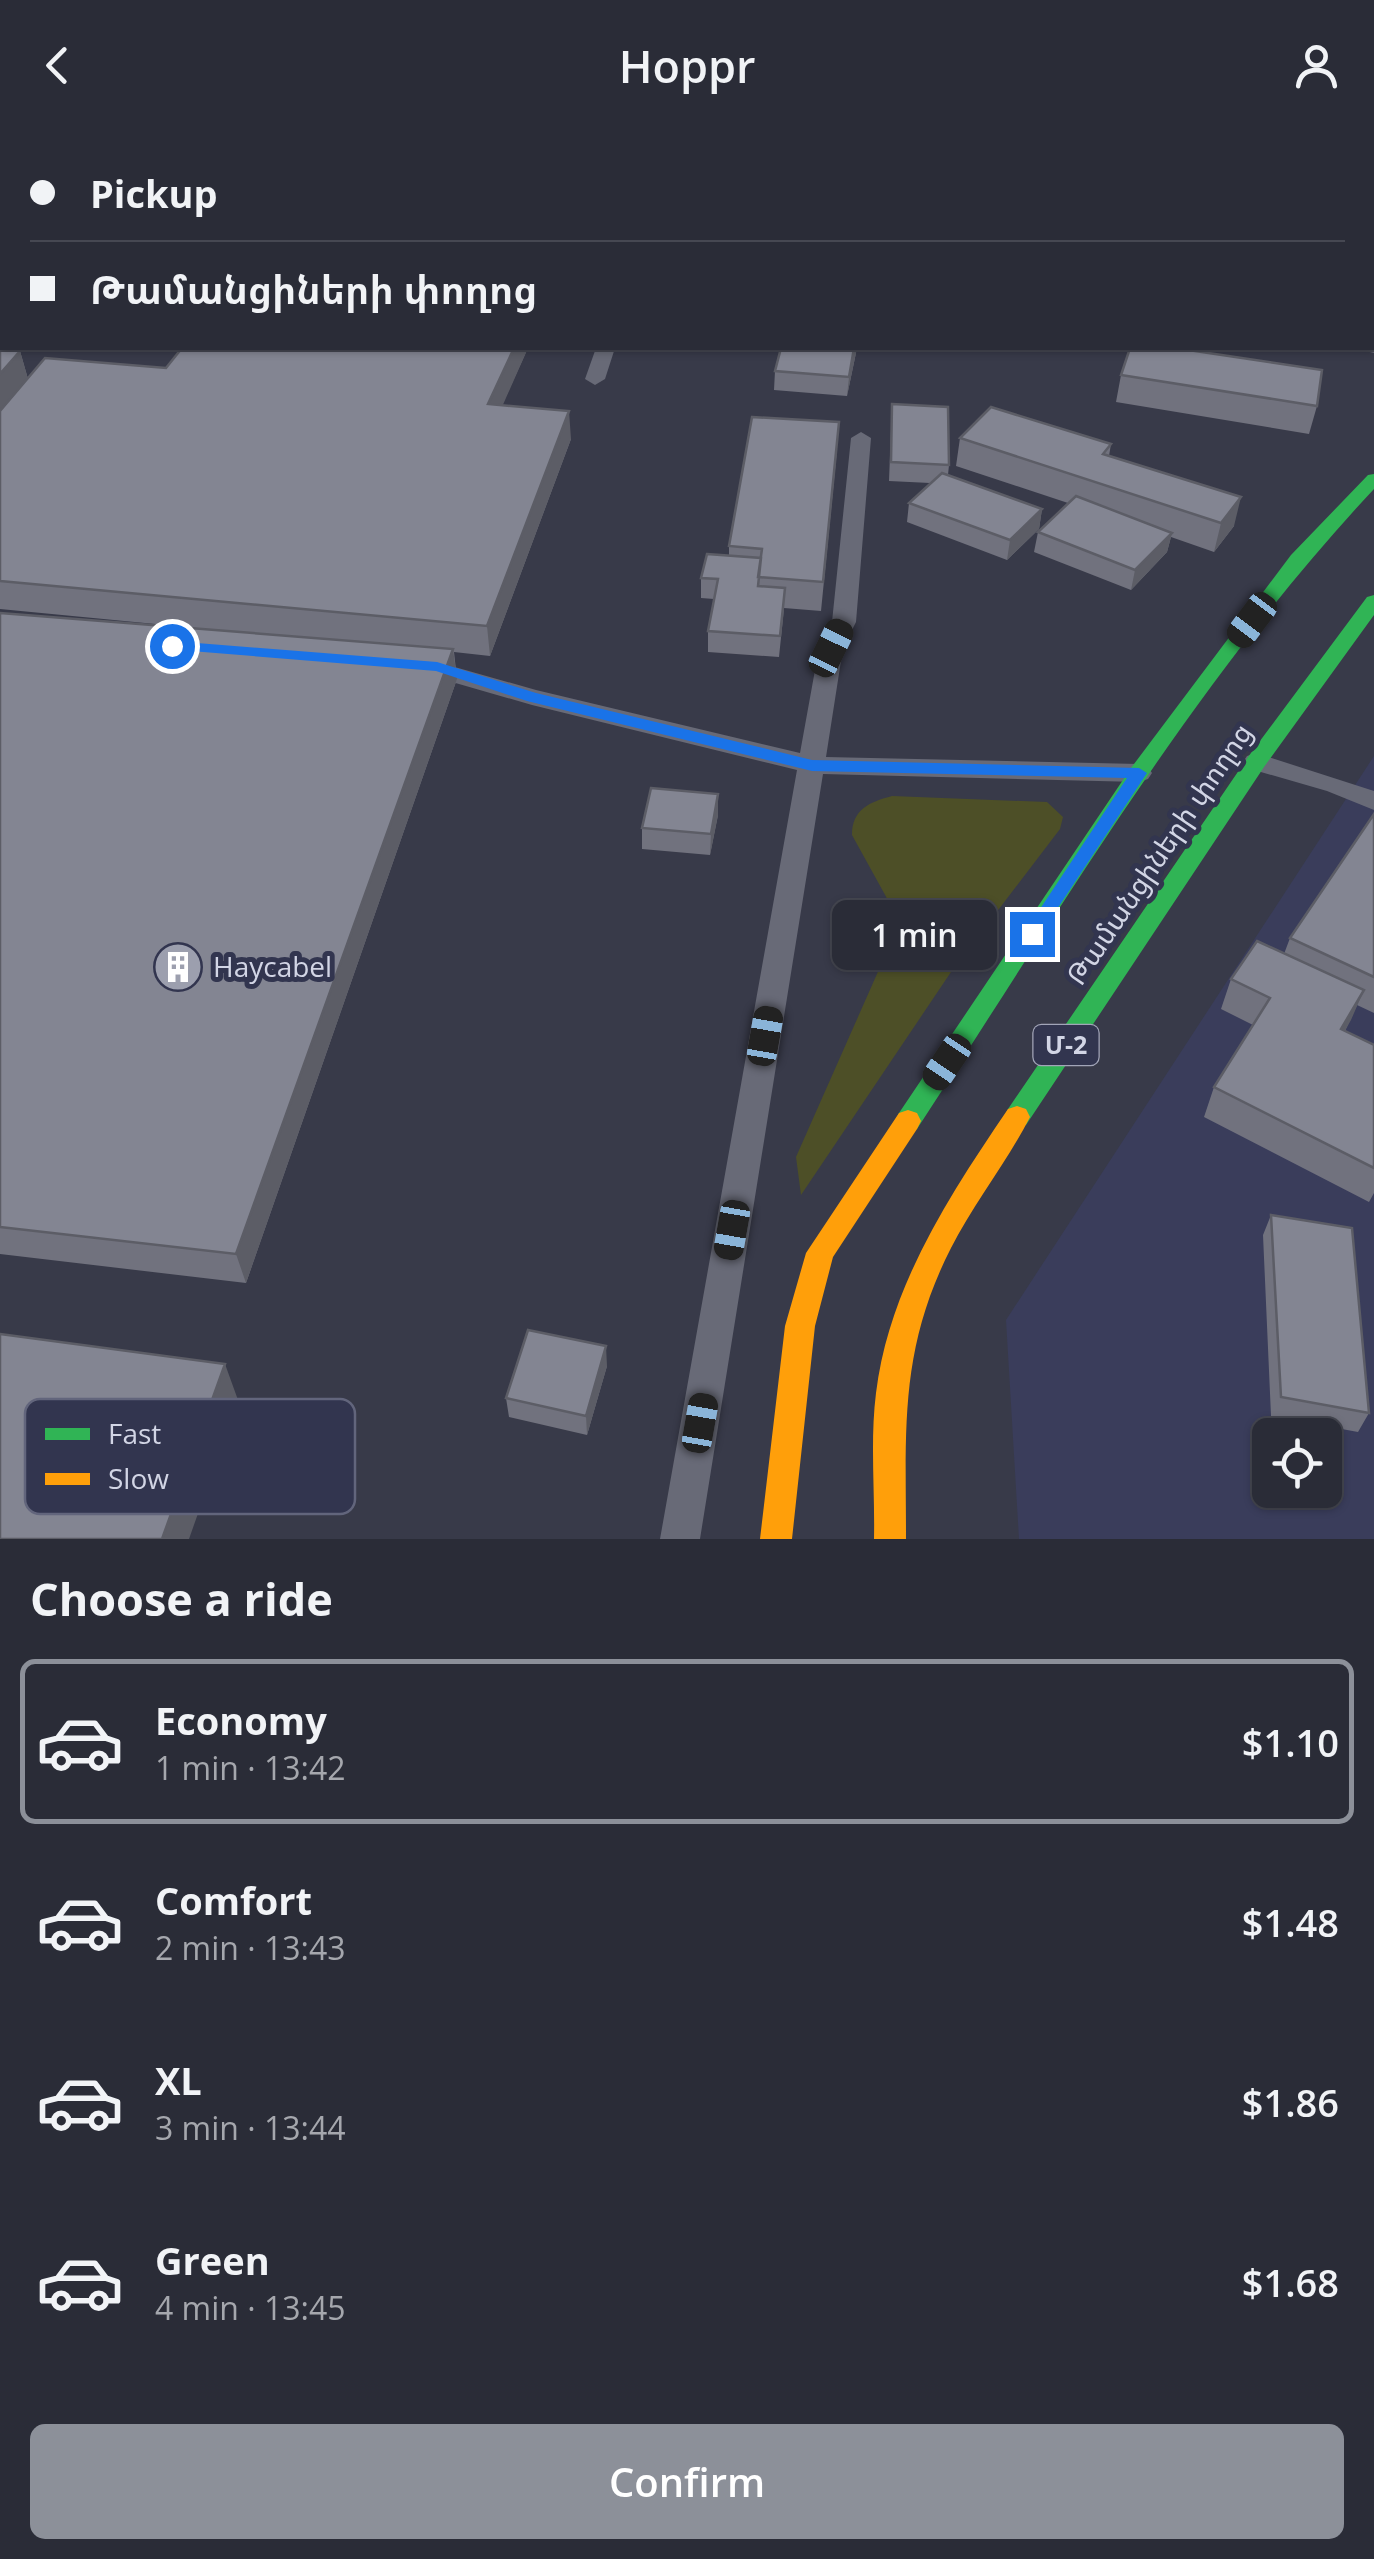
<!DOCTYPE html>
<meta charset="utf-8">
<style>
:root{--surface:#2a2c37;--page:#363842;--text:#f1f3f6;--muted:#a5a7ad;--line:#464852;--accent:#8c9099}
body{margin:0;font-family:"Open Sans","Noto Sans Armenian",sans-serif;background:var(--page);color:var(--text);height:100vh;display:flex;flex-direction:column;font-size:38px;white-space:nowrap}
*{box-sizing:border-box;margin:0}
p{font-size:32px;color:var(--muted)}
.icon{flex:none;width:55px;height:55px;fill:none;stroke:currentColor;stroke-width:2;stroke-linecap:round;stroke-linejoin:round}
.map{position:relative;height:1409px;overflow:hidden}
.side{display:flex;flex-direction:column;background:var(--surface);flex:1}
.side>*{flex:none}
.guide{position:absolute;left:0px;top:0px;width:1375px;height:220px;box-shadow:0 2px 8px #0004,0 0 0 2px var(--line);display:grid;align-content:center;height:220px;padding:0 30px;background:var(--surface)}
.buttons{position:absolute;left:1252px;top:1288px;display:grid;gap:20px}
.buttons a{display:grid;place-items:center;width:90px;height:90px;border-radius:15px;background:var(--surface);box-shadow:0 2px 8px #0004,0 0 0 2px var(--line);font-size:50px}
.end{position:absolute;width:45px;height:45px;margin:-22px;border:12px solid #1a73e8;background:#fff;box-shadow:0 0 0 5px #fff}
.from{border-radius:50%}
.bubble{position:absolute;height:70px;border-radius:15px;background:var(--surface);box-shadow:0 2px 8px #0004,0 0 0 2px var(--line);font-size:32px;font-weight:600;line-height:70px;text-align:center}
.car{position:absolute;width:30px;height:60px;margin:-30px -15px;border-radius:12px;box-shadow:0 0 8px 2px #0007;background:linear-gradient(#222 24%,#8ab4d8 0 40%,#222 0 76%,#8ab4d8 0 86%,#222 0)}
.guide b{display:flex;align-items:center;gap:35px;height:95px;font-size:38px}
.guide b+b{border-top:2px solid var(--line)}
.guide i{width:25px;height:25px;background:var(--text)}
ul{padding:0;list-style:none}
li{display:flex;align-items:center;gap:30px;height:165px;margin:0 20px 15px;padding:0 10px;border:5px solid transparent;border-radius:15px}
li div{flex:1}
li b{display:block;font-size:38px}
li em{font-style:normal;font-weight:600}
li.current{border-color:var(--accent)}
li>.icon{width:90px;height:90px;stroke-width:1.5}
h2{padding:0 30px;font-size:45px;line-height:120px}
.action{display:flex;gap:20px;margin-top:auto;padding:20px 30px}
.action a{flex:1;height:115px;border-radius:15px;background:var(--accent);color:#fff;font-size:40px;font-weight:600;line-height:115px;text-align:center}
header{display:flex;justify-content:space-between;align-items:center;height:130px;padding:0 30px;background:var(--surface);font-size:45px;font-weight:600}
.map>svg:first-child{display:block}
.built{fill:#3a3d5b;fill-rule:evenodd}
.green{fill:#4d4f27}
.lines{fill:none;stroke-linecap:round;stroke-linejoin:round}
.lane{fill:#686a77;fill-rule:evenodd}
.street{fill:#686a77;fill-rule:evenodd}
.fast{fill:#30b455;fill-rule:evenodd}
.slow{fill:#ff9f0a;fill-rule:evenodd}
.wall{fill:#71727e}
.shaded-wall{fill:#5c5d66}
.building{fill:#838592;stroke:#5c5d66;stroke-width:2.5}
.route{fill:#1a73e8}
.labels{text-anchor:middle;stroke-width:10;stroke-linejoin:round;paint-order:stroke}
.shield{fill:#32354f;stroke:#a2a5b8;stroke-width:2.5}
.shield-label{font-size:25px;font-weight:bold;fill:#d2d5e5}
.street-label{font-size:28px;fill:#d2d5e5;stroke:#32354f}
.poi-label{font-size:28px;fill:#d2d5e5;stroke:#32354f;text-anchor:start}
.key{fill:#32354f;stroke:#62657c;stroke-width:2.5}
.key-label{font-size:28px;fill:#d2d5e5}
</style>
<header><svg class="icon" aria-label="back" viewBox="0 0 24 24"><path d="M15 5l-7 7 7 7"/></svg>Hoppr<svg class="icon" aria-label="person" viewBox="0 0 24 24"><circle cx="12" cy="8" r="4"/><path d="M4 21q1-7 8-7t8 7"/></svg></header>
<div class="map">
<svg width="1374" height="1409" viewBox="0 0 1374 1409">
<rect width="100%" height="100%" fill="#383a49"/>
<!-- built -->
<path class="built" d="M1374,626v783h-355l-13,-219zM1270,1305h55v55h-55z"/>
<!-- green -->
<path class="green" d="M892,666l155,6 16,15 -3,12 -109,143 -150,223 -5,-38 104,-235 -48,-87c0,-26 18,-33 40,-39z"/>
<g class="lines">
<!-- lane -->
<path class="lane" d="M933,0h16v2h-16z
M596,218h19l-10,31 -10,6 -10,-6z
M861,302l10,6 -15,184 -13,26 -17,109 313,7 9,3 4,6 -4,6 -9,3 -316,-8 -123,765h-40l137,-769 -265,-65 -118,-34 -3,-5 12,-8 113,32 264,63 19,-105 13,-26 19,-184z
M1256,623l118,38v19l-47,-19 -80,-23 -4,-6 4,-6z"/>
<!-- street -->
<path class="street" d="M0,100l2,1v21h-2z
M1374,199v24l-16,-4 14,-1z"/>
<!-- fast -->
<path class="fast" d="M1374,344v15c-179,191 -314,421 -457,640l-9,3 -9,-3 -4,-8 4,-8 232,-345 160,-213 77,-80z
M1374,465v20l-110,152 -238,358 -9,3 -9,-3 -4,-8 4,-8 240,-352 119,-160z"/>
<!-- slow -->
<path class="slow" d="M1017,976l9,3 4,8c-23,45 -56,86 -79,131 -52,102 -45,181 -45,291h-32c1,-49 -4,-98 2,-146 13,-106 73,-197 132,-284z
M908,980l9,3 4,8 -4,8 -84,128 -18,69 -23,213h-32l25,-213 21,-73 93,-140z"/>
</g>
<!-- wall -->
<path class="wall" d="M744,0h164l-1,2h-163z
M0,38h2v58h-2z
M182,218h346l-26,57 69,34 -81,217 -36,-4 3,27 -211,604 -246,-29v-641l269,22 -269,-26v-259l20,1 8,28 138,-11z
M857,218l-10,48 -73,-6 1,-19z
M1121,245l196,31 -8,28 -193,-32z
M892,274l57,61 -1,10 94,34 -3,20 -32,31 -100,-38 2,-19 21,-20 -41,-2z
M960,308l151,6 -2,12 125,70 -20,26 -43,-15 -4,15 -36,38 -97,-38 4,-20 30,-29 -112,-37z
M837,320l-16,161 -37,-3 -5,49 -71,-5v-21l6,-32 -13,-1v-20l28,-22v-10z
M1374,684v199l-17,-8 -12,26 29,14v148l-5,9 -165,-85 10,-30 39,-62 -32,-16 10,-30 53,-25 6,-16z
M718,685l-8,40 -68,-6v-21z
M1271,1085l98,198 -11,19 -87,-16 -8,-181z
M607,1236l-20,69 -78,-18 -3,-19z"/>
<!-- shaded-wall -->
<path class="shaded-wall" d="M483,0h19l-2,2h-19z
M1374,70v30l-2,1v-30z
M514,218h14l-37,84 -3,-28z
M854,218h3l-10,48 2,-19z
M20,221l8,28 -28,33v-38z
M569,281l2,28 -81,217 -3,-30z
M1241,367l-7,29 -20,26 7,-29z
M1042,379l-3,20 -32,31 3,-20z
M1172,403l-5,19 -36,38 4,-20z
M453,519l4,30 -211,604 -10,-29z
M718,664v21l-8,40 1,-21z
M1364,860l-13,30 -22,39 12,-30z
M606,1216l1,20 -20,69 -1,-19z
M225,1234l13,36 -49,139h-27z"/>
<!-- building -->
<path class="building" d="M305,0h178l-2,2h-178z
M1374,29v41l-2,1v-41z
M0,38h2v27h-2z
M182,218h332l-26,56 81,7 -82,215 -487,-45v-170l45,-53 121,10z
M781,218h73l-5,29 -74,-6z
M1130,218h45l147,22 -5,36 -196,-31z
M0,220l20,1 -20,23z
M892,274l56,3 1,58 -58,-3z
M991,277l120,37 -8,10 138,43 -20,26 -261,-85z
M752,287l87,5 -16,160 -65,-5 4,-28 -33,-3z
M942,343l100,36 -32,31 -101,-37z
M1076,366l96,37 -37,37 -97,-38z
M707,424l54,4 -3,28 27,2 -5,48 -72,-5 10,-52 -17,-1z
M0,483l453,36 -217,605 -236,-27z
M651,658l67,6 -7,40 -69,-6z
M1374,684v163l-84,-39z
M1257,811l107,49 -23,39 33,16v123l-160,-81 56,-89 -39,-19z
M1271,1085l81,13 17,185 -88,-16z
M528,1200l78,16 -20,70 -80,-18z
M0,1204l225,30 -63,175h-162z"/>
<!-- route -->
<path class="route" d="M172,511l265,21 99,31 276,67 327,8 8,5 -109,165h-12v-8l101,-152 -315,-7 -285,-70 -91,-30 -270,-22 -2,-3z"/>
<!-- icons -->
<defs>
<g id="building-disc" transform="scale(2.5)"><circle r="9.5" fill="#9c9fae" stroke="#32354f"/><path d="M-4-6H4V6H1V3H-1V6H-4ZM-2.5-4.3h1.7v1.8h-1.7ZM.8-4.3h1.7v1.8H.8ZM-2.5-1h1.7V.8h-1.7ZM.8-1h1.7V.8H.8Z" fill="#fff"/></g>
</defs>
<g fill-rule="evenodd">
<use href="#building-disc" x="178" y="837"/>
</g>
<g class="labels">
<!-- shield labels -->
<rect class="shield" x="1033.5" y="895" width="65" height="40" rx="8"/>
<g class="shield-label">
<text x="1066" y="924">Մ-2</text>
</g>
<!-- street labels -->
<g class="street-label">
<text transform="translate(1159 724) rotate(-56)" y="10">Թամանցիների փողոց</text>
</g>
<!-- poi labels -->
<g class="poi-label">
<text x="213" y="847">Haycabel</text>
</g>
</g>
<!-- legend -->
<rect x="25" y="1269" width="330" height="115" rx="15" class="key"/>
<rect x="45" y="1298" width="45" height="12" fill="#30b455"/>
<rect x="45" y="1343" width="45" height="12" fill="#ff9f0a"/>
<g class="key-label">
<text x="108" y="1314">Fast</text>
<text x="108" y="1359">Slow</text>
</g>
</svg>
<div class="buttons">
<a><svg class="icon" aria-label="locate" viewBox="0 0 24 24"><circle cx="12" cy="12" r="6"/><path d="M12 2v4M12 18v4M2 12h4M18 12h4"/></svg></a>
</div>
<i class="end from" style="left:172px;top:516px"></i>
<i class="end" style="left:1032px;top:804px"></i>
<div class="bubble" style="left:832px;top:770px;width:165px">1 min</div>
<i class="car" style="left:1252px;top:490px;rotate:217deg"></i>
<i class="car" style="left:831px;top:518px;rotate:26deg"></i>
<i class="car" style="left:765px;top:906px;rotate:10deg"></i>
<i class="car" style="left:947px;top:932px;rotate:214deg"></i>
<i class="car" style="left:732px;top:1100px;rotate:190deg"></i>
<i class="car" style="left:700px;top:1293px;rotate:10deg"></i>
<div class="guide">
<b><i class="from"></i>Pickup</b>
<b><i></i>Թամանցիների փողոց</b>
</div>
</div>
<section class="side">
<h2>Choose a ride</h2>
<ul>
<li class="current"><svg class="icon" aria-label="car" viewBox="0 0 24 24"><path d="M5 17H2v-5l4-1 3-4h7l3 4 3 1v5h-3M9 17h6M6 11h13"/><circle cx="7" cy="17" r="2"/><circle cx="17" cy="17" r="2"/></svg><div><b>Economy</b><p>1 min · 13:42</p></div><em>$1.10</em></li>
<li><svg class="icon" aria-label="car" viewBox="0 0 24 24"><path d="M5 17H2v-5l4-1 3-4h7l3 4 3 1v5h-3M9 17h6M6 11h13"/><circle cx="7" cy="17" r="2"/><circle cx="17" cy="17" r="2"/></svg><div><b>Comfort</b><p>2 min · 13:43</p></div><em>$1.48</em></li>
<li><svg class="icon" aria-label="car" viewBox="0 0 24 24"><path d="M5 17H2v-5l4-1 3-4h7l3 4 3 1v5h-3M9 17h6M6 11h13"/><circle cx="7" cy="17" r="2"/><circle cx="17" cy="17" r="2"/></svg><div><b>XL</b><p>3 min · 13:44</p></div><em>$1.86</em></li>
<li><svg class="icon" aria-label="car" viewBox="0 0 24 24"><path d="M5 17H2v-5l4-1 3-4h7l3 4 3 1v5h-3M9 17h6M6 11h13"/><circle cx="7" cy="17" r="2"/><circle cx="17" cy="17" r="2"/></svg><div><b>Green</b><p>4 min · 13:45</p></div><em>$1.68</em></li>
</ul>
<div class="action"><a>Confirm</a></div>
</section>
